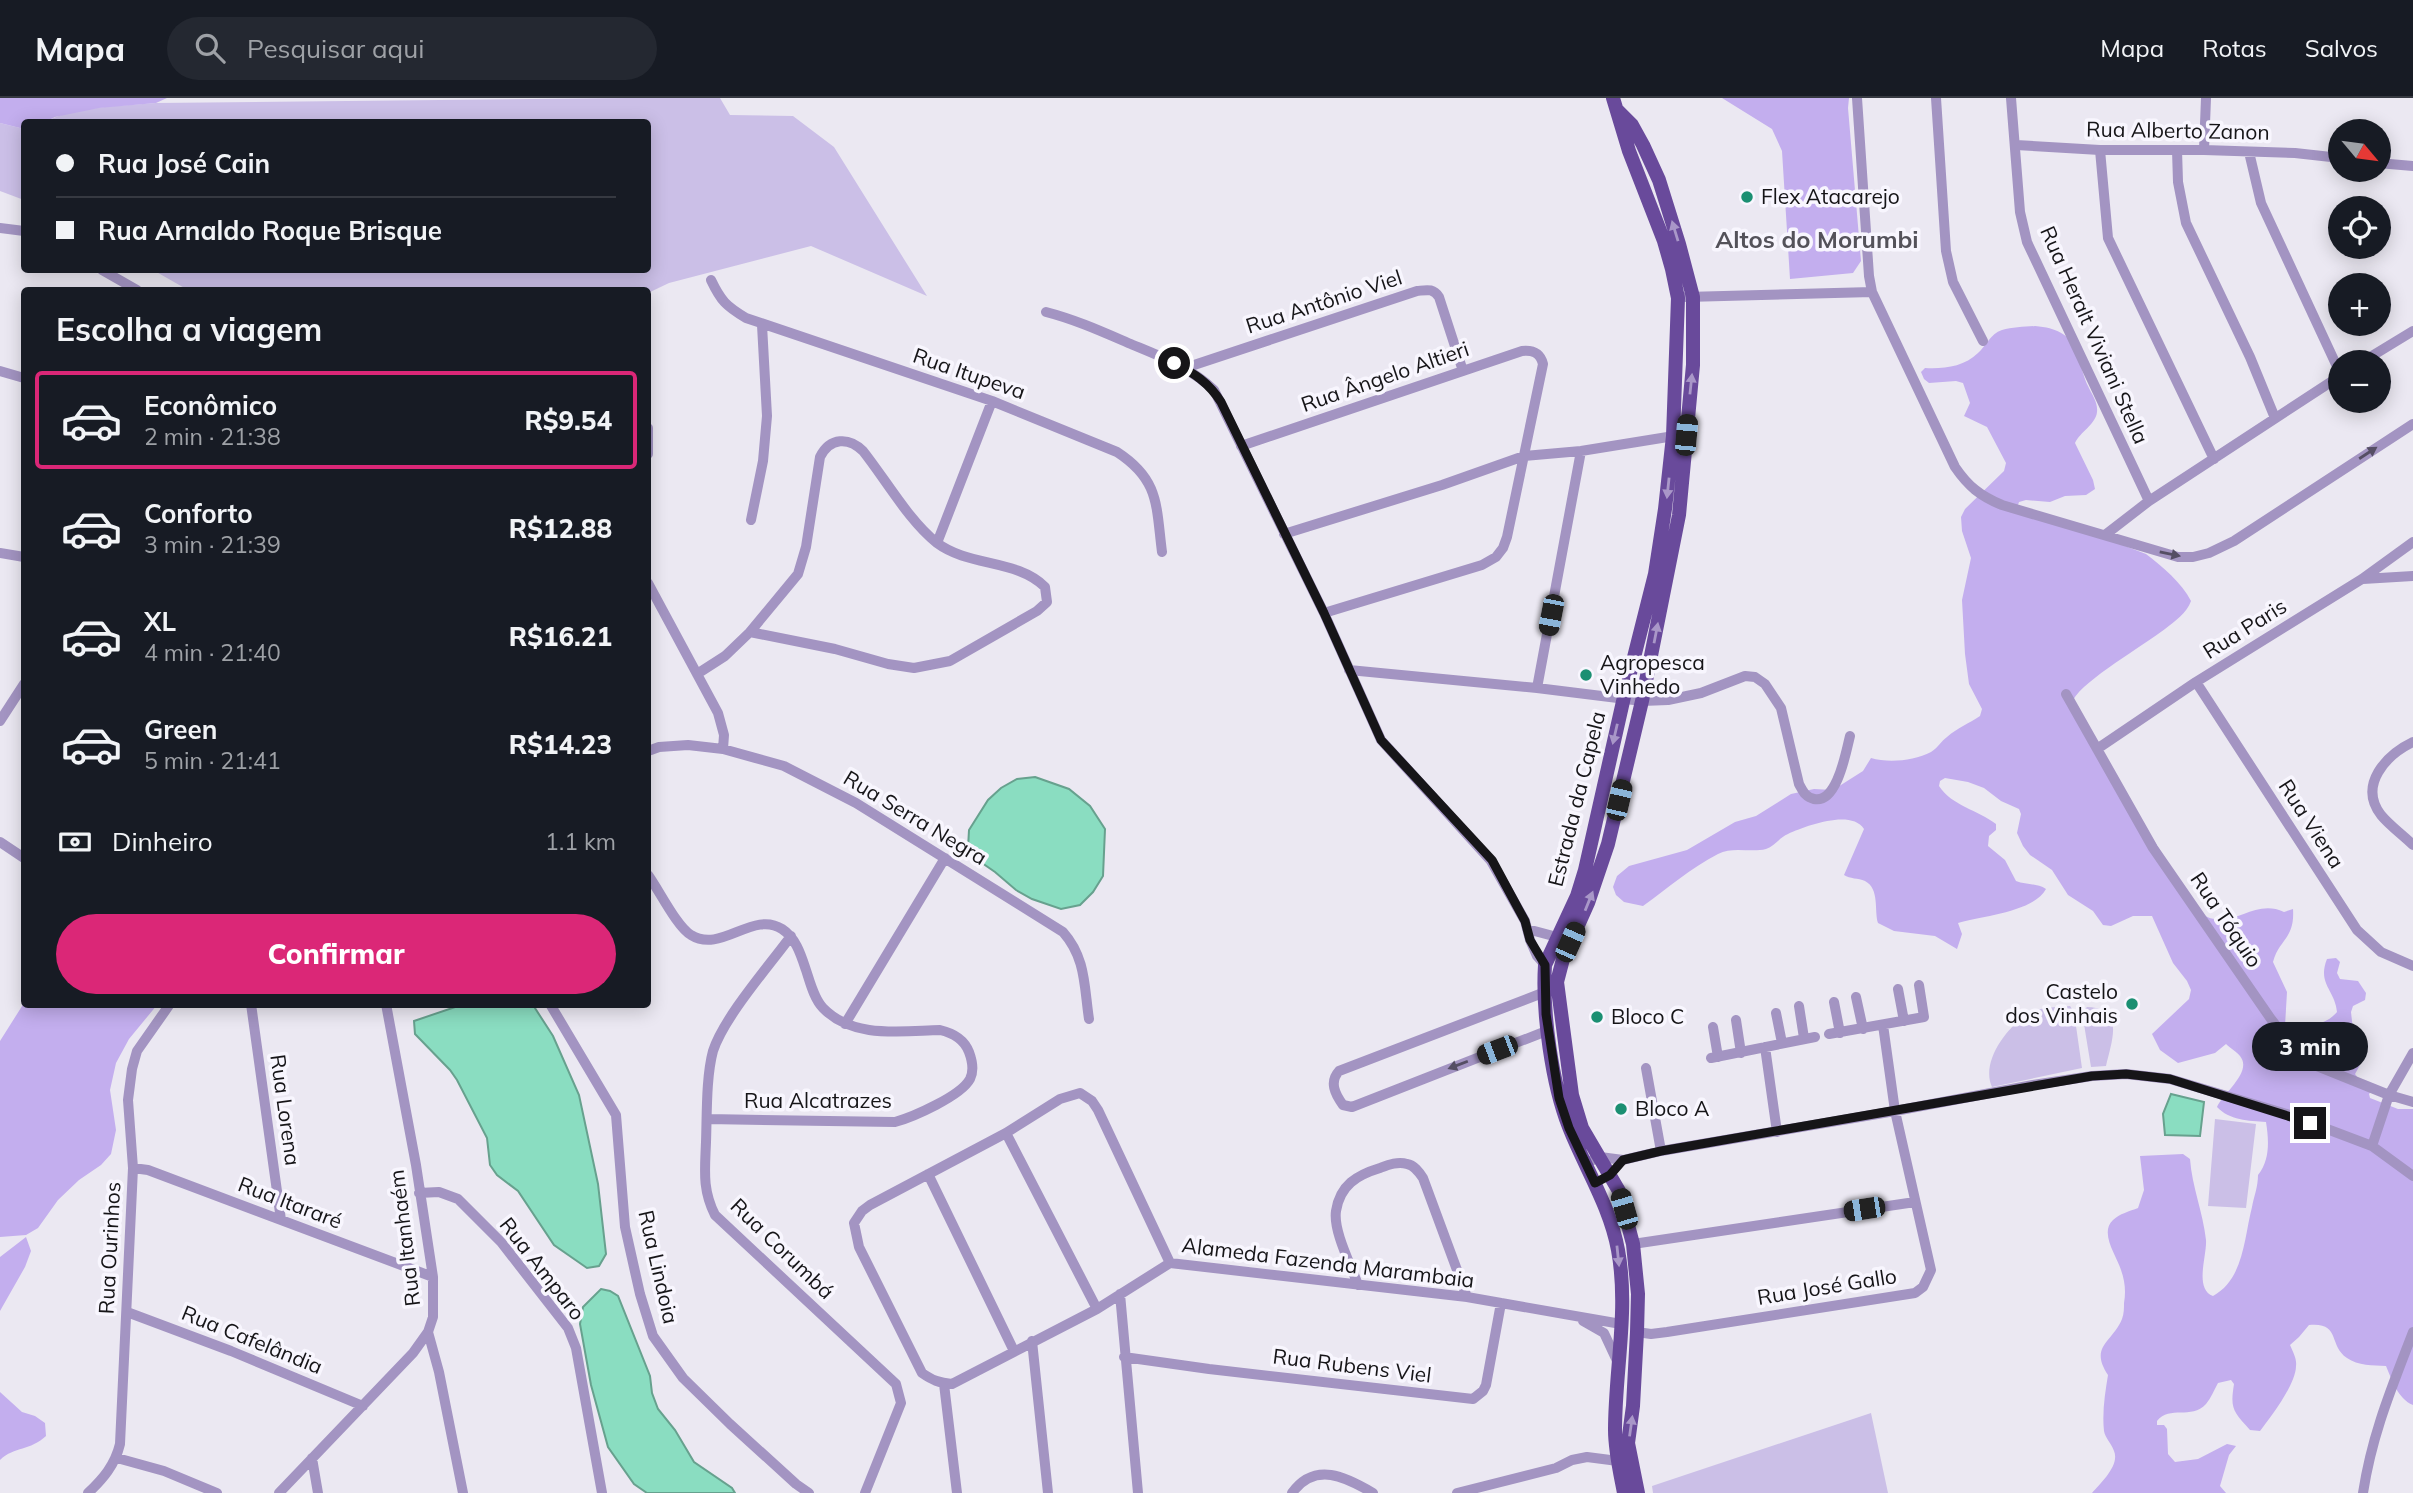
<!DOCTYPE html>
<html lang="pt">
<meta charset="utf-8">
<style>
:root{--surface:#171b24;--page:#242831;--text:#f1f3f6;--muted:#9ea1a6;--line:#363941;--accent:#db2777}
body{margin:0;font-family:Mulish,sans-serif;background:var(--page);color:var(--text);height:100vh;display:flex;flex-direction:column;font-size:26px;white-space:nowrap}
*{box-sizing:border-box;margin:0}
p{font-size:23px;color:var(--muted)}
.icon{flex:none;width:38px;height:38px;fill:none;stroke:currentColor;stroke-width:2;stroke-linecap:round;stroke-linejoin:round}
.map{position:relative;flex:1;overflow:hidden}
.drawer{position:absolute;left:21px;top:189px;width:630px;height:721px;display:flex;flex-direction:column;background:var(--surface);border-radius:7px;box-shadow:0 4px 18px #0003}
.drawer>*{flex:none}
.top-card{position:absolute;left:21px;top:21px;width:630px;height:154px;border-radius:7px;box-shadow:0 4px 18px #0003;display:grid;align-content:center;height:154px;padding:0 35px;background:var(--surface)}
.needle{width:46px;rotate:119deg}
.controls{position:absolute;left:2328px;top:21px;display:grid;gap:14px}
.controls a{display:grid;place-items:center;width:63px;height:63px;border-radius:50%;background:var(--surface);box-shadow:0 4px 18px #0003;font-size:35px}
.end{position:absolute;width:32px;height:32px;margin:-16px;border:9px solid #161518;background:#fff;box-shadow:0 0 0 4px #fff}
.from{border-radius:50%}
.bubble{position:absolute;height:49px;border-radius:24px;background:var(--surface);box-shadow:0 4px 18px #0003;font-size:23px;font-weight:800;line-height:49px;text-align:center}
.car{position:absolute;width:21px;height:42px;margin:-21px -10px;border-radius:9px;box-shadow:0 0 5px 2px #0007;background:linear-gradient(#222 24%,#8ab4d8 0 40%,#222 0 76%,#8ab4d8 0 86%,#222 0)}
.top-card b{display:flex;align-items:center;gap:24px;height:66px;font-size:26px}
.top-card b+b{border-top:2px solid var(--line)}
.top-card i{width:18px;height:18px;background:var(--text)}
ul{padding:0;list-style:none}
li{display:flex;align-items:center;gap:21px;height:98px;margin:0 14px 10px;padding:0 21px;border:4px solid transparent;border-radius:7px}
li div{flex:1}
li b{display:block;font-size:26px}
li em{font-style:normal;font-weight:800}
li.current{border-color:var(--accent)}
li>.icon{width:63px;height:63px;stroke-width:1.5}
h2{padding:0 35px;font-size:32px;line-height:84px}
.pay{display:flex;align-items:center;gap:18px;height:77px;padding:0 35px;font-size:26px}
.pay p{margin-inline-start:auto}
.cta{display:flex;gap:14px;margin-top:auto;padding:14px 35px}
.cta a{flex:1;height:80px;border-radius:42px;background:var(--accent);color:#fff;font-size:28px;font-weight:800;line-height:80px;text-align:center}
header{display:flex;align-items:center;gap:42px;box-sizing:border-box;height:98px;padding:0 35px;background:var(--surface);border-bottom:2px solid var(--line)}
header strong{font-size:33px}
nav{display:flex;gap:38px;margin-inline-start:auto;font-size:24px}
.search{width:490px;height:63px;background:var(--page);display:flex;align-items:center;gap:18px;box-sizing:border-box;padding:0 24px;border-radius:38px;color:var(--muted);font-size:26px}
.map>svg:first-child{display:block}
.green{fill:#cbbfe7}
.forest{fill:#c3aeee}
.water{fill:#8addc1;stroke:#67a18e;stroke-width:2}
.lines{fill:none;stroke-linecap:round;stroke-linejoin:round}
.minor{stroke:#a394c2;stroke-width:10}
.major{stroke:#694a9b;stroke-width:14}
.oneway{fill:#a997c8}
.oneway2{fill:#554e64}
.route{stroke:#161518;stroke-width:9}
.poi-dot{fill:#1b8f72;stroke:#f8f6fe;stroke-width:2.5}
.labels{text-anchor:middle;stroke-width:7;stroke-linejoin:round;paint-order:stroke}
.street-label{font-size:21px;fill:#161518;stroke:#f8f6fe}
.poi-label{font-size:21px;fill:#161518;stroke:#f8f6fe;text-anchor:start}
.quarter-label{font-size:24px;font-weight:bold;fill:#54525a;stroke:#f8f6fe}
</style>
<header>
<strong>Mapa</strong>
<div class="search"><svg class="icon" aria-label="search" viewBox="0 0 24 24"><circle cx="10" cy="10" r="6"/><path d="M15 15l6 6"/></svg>Pesquisar aqui</div>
<nav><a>Mapa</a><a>Rotas</a><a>Salvos</a></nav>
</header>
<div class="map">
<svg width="2413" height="1395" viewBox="0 0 2413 1395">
<rect width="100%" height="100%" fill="#ebe8f2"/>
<!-- green -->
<path class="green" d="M626,0h94l10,17 63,1 41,31 93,149 -116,-50 -142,37 -21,10v-3h-460l-35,-20h495v-148h-603c29,-16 78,-16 111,-19z
M0,25l24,6v71l-24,-9z
M2070,908l4,6 8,56 -90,19c-12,-26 17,-63 39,-75 10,-5 28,-5 39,-6z
M2087,909c38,1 25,33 19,59l-15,1 -9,-55z
M2215,1021l41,5 -10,84 -38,-2z
M1871,1315l17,80h-235l-1,-7z"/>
<!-- forest -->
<path class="forest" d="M0,0h167l-11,5 -57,5 -44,9 -10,5h-21v7l-24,-6z
M1722,0h127l-1,10 13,153 -8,12 -63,6 -8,-128 -10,-22z
M2035,228c45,4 39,27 53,60 4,9 10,16 9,26 -1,12 -17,20 -22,31l18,37 2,9 -9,6 -21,1 -15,6 -24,-2 -7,2 -1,3 128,49c16,12 36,29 45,47 -4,12 -16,20 -26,28 -22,17 -80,50 -92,71l20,45 107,168c31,21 52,-16 84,-1l9,-3c2,30 -14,30 -20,53l14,30 -2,34 6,21 37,21 6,-4c-3,-16 -16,-24 -28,-32 8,-9 21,-8 31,-20 -2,-22 -20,-28 -10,-53l9,-1 4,4 -3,11 3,6 18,2 8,12 -1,7 -12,6 -2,6 4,36 5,17 -5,9 3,4 18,8 -7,8 1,4 28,11h15v296c-15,-6 -21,-25 -27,-39 -13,-1 -28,0 -39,-8 -19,-13 -6,-36 -38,-33l-10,12 -9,8c3,7 7,14 6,21 0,18 -25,51 -36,65l-10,-1c-17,-19 -20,-21 -16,-46l-3,-4 -13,3c-4,7 -7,15 -12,21 -15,16 -36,1 -49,17v4h7l3,4 1,25 7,8 23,-3 29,-15 9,2 -7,9 -9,31 6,7h-134c9,-10 28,-28 22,-42 -2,-7 -9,-13 -10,-20 -2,-18 1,-38 4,-56 -19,-29 4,-32 14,-56 2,-5 2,-11 2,-16 2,-11 1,-22 -3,-33 -4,-14 -22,-37 -8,-50 6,-6 17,-9 25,-12l6,-18 -4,-34 43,-2 7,5c2,28 13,53 16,81 1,16 -12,49 7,56 31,-17 31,-58 39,-89 2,-11 6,-20 6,-32 12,-15 11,-34 8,-53 -17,-1 -37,-2 -49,-15 6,-14 36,-35 23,-51 -3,-4 -10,-8 -14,-12l-11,9 -37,10 -18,-13 -8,-16 37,-35 2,-9 -4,-9 -14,-18 -21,-47h-19l-22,10 -8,-1 -10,-14 -25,-16 -16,-25 -22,-15 -7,-9 -6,-13 4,-19 -2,-5 -18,-8 -17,-13 -16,-6 -23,-4 -5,3 -1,5c13,20 39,24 57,38v6l-7,6 -1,10 17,14 11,21c10,4 21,2 30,8 -12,23 -65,27 -88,34l4,11 -5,15 -22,-13 -41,-5 -16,-8c-4,-12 2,-34 -13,-42 -7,-3 -15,-2 -21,-6l20,-46c-13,-20 -58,-3 -76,5 -8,3 -13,12 -22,15 -15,4 -33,-3 -48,5 -27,14 -50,34 -75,52l-19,-4 -8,-7 -3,-8 4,-11 12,-10 58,-16 48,-28 21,-6 35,-22 23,-5 19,1 30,-19 8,-13c17,5 43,3 60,-6 7,-4 10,-11 16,-15 10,-9 23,-14 33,-21l2,-7 -13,-25 -4,-30 -3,-54 9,-42 -9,-27 -1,-14 4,-8 39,-38 2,-8 -19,-36 -23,-11 6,-13 -7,-20 -7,-2 -27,2 -5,-4 -3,-7 4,-4c18,1 39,-1 53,-15 8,-7 12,-19 24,-23 10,-3 22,-3 33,-4z
M24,905l133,2 -28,34 -13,24 -6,27 6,40 -5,24 -10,11 -22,15 -21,20 -20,28 -12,7 -26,2v-196z
M26,1139l5,14 -6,16 -25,44v-54z
M0,1294l22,20 13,4 10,7 1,13c-16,15 -31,10 -46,24z"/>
<!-- water -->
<path class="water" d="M1035,679l34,12 21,17 15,23 -2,47 -10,16 -13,13 -19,4 -29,-10 -16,-9 -21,-18 -23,-16 -4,-8 1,-18 19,-30 13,-12 16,-9z
M464,906l69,1 20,31 26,59 19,89 8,70 -7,12 -12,2 -33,-23 -36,-54 -21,-16 -7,-10 -3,-27 -30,-58 -7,-10 -35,-36 -1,-13z
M2171,996l33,8 -4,34 -35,-1 -2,-21z
M601,1191l9,2 8,5 32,80 2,17 6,16 17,21 19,32 38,26 3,5h-88l-13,-9 -26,-37 -17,-62 -11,-61 3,-17z"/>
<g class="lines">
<!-- minor -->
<path class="minor" d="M1857,0l12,178 3,16 83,175c13,19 25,29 47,38l176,52h15l16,-4 25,-12 179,-117
M1936,0l10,153 7,31 30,59
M2011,0l9,114 7,30 122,259
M2016,47l84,5h104l91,3 45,5
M2100,52l8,88 106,221
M2177,52l1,32 8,41 64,134 25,61
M2204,52l2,-52
M2249,54l12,51 79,170
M2378,65l35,3
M0,130l24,3
M102,172l35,20
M711,182c10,21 15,26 35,38l246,83 125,51c43,28 39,54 45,100
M1686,199l186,-5
M1046,214c31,8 59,21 87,33 29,12 58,23 81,45l110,223 57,127 110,121 34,60 5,19 7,16 8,9
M2362,264l51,-31
M1185,270l232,-77c10,-1 16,-3 22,6l24,74
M0,273l24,7
M648,330v26
M1241,348l281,-95c10,-1 18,1 21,13l-36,173 -4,11 -7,9 -14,8 -158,48
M751,422l12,-59 4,-45 -5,-91
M1284,436l158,-49 82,-29 57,-5 99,-16
M2105,437l44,-34 191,-125
M937,445l55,-142
M0,455l24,4
M2363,481l50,-3
M648,485l70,130 6,22 -1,14
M1349,572l188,18 105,13 26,-1 33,-7 44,-17 10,1 10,7 16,24 18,76c4,7 6,13 15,15 23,5 32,-47 36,-63
M697,576l28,-18 25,-24 48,-58 8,-27 14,-90c10,-20 29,-20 43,-6 23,29 46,70 74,92 32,24 80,16 108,44l2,15 -10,9 -87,50 -36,7 -26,-4 -53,-15 -85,-17
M2196,584l161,248 24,22 32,14
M1537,590l44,-237
M2066,596l87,154 118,171 29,38 17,9 72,29 24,7
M0,623l24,-37
M2413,644c-27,13 -55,43 -32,73 9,11 22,20 32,30
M2097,651l99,-67 166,-103 51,-37
M648,653l11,-4 29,-2 35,4 61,17 72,37 207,129c23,26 21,54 26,87
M0,744l24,16
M648,777c11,15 29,52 43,60 30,19 62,-25 91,-6 14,9 19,26 24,41 4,12 8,29 17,38 30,31 78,23 117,22 13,3 24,9 29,22 3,8 5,19 1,27 -9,17 -57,38 -75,43l-188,-3
M1527,831l30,8 6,5
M791,838c-22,30 -67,81 -78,115 -7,26 -6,64 -7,91 -1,28 -4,47 9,73l181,169 5,19 -36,90
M1898,891l6,32
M1545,894l-206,79c-10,11 -4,23 4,34l9,2 197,-77
M1856,899l7,32
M1834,904l6,31
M251,906l30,216
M550,906l66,111 9,112 15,67 13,42 30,42 47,46 66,60 13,9
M1799,908l5,32
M1776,915l6,30
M1736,922l5,33
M845,926l100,-166
M1713,929l5,30
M1829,936l95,-17 -5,-32
M1765,949l12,85
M1711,960l104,-21
M1646,970l15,83
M1006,1035l91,176
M2372,1048l17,-51 24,-42
M1585,1065l15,-6 23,3 38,-9 234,-40 138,-26 59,-9 34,-2 44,5 120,36 82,31 41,30
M133,1070l15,2 285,107
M928,1076l86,177
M419,1095l20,-1 19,7 43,43 67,86 8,20 26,145
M1633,1146l282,-42
M1170,1165l-72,-153 -6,-9 -12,-8 -20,6 -54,34 -136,72 -8,6 -8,12 5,24 63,126c10,7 17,10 30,11l145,-75 73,-46 297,34 154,27
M1358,1187c-7,-20 -25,-54 -22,-74 4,-26 21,-36 44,-43 8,-3 18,-7 27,-4 7,1 12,8 16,14l44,119
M1120,1196l18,199
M127,1214l104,39 132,55
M1583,1223l21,12 14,30
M428,1234l11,40 24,121
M1637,1234l14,2 16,-2 248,-39 8,-6 8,-17 -36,-159 -12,-86
M1032,1243l16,152
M1124,1259l85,12 264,30 10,-8 3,-6 15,-82
M944,1286l13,109
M117,1360l47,13 53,22
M312,1360l6,35
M88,1395c15,-14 27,-28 32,-49l13,-276 -5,-68 4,-31 5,-18 33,-47
M279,1395l134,-140 15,-21 5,-15v-40l-17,-112 -30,-161
M1292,1395c23,-32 54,-16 81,0
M1457,1395l99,-25 16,-8 15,-3 31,4
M2363,1395c9,-59 29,-106 50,-161"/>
<!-- major -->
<path class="major" d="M1613,0l16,53 35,90 8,28 6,29 -5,138 -8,73 -10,65 -31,123 -39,173 -8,26 -32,69c-3,47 7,119 24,162 16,41 41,79 49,123 11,59 -3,121 -3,180 0,21 5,42 9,63
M1618,13l14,14 11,20 16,35 20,64 14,53v68l-14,150 -37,186 -34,143 -20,59 -25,56 -6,23 15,113 10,33 37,63 14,53 5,50 -1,38 -4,74 -5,37 10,50"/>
</g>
<!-- one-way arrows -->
<defs><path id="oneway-solid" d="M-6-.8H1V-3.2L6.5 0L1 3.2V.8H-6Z" transform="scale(1.75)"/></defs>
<g class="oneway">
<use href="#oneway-solid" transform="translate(1675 133) rotate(-107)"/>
<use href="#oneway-solid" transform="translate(1691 286) rotate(-84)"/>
<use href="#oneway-solid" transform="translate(1668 390) rotate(96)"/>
<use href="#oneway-solid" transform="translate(1656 535) rotate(-79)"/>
<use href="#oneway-solid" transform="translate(1615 636) rotate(103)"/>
<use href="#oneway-solid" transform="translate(1589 803) rotate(-68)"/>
<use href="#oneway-solid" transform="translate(1618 1158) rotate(84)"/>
<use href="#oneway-solid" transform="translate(1631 1328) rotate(-82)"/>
</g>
<g class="oneway2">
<use href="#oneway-solid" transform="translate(2368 355) rotate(-33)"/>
<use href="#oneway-solid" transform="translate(2170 456) rotate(12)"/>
<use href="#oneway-solid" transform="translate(1458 967) rotate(159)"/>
</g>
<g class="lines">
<!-- route -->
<path class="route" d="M1174,265c20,10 35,20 47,39l103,211 57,127 111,120 33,61 5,19 15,25 1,49 13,84 10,30 26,55 15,-8 13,-15 38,-9 431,-75 34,-2 44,5 140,44"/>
</g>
<!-- markers -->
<g class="poi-dot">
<circle cx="1747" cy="99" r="7"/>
<circle cx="1586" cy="577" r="7"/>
<circle cx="2132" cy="906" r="7"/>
<circle cx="1597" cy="919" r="7"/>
<circle cx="1621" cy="1011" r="7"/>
</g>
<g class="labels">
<!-- street labels -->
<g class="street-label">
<text transform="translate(2178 33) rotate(1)" y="7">Rua Alberto Zanon</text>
<text transform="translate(1324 204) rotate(-18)" y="7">Rua Antônio Viel</text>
<text transform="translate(2094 237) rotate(66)" y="7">Rua Heralt Viviani Stella</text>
<text transform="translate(969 276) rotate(19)" y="7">Rua Itupeva</text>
<text transform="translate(1385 279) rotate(-19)" y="7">Rua Ângelo Altieri</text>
<text transform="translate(2245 531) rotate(-32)" y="7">Rua Paris</text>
<text transform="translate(1577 701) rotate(-76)" y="7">Estrada da Capela</text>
<text transform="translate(915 720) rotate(31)" y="7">Rua Serra Negra</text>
<text transform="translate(2311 726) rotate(57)" y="7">Rua Viena</text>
<text transform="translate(2226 822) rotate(56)" y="7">Rua Tóquio</text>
<text x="818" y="1010">Rua Alcatrazes</text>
<text transform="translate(285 1012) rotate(82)" y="7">Rua Lorena</text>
<text transform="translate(290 1105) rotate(21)" y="7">Rua Itararé</text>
<text transform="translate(405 1140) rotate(-97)" y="7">Rua Itanhaém</text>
<text transform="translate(110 1150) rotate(-87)" y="7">Rua Ourinhos</text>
<text transform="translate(782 1151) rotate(44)" y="7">Rua Corumbá</text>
<text transform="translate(1328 1165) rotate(7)" y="7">Alameda Fazenda Marambaia</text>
<text transform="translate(658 1169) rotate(77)" y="7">Rua Lindoia</text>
<text transform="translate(542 1171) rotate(52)" y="7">Rua Amparo</text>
<text transform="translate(1827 1189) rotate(-9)" y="7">Rua José Gallo</text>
<text transform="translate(252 1242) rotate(22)" y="7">Rua Cafelândia</text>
<text transform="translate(1352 1268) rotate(7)" y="7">Rua Rubens Viel</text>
</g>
<!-- poi labels -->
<g class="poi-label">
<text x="1761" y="106">Flex Atacarejo</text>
<text x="1600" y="572">Agropesca<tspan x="1600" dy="24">Vinhedo</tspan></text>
<text x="2118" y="901" text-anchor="end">Castelo<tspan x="2118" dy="24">dos Vinhais</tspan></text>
<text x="1611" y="926">Bloco C</text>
<text x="1635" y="1018">Bloco A</text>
</g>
<!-- quarter labels -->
<g class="quarter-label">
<text x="1817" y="150">Altos do Morumbi</text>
</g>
</g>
</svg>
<div class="controls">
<a><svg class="needle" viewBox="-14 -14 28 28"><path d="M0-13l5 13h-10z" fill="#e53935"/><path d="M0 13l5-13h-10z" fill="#9ea1a6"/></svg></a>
<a><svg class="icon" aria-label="locate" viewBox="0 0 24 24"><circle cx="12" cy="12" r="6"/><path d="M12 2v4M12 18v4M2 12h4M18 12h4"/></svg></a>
<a>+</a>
<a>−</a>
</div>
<i class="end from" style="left:1174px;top:265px"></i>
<i class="end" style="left:2310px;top:1025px"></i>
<div class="bubble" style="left:2252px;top:924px;width:116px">3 min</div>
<i class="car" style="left:1686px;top:337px;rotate:5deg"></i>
<i class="car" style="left:1551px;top:517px;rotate:191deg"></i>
<i class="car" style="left:1619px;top:702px;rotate:13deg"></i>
<i class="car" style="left:1570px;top:844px;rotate:24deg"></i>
<i class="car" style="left:1497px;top:952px;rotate:249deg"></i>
<i class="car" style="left:1624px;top:1111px;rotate:344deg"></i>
<i class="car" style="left:1864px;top:1111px;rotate:261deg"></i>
<div class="top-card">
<b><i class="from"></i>Rua José Cain</b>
<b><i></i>Rua Arnaldo Roque Brisque</b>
</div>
<section class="drawer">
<h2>Escolha a viagem</h2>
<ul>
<li class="current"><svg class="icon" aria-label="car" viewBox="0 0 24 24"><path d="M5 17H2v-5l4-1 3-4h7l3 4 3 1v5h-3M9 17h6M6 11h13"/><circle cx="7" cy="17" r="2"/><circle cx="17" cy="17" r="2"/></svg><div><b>Econômico</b><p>2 min · 21:38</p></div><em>R$9.54</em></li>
<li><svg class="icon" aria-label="car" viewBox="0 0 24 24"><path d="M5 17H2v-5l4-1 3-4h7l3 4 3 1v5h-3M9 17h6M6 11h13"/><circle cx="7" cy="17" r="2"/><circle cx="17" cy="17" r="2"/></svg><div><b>Conforto</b><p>3 min · 21:39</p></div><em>R$12.88</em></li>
<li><svg class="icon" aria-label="car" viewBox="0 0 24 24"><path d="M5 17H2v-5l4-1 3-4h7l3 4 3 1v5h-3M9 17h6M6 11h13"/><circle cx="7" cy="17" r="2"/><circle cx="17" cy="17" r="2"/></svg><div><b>XL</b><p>4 min · 21:40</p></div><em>R$16.21</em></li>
<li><svg class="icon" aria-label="car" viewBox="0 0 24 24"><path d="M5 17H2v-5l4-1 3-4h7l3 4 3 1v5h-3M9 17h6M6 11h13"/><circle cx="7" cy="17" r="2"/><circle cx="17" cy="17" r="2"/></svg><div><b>Green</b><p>5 min · 21:41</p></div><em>R$14.23</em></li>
</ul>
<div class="pay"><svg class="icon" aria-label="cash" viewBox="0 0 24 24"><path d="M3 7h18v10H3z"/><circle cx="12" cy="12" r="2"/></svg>Dinheiro<p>1.1 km</p></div>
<div class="cta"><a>Confirmar</a></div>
</section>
</div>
